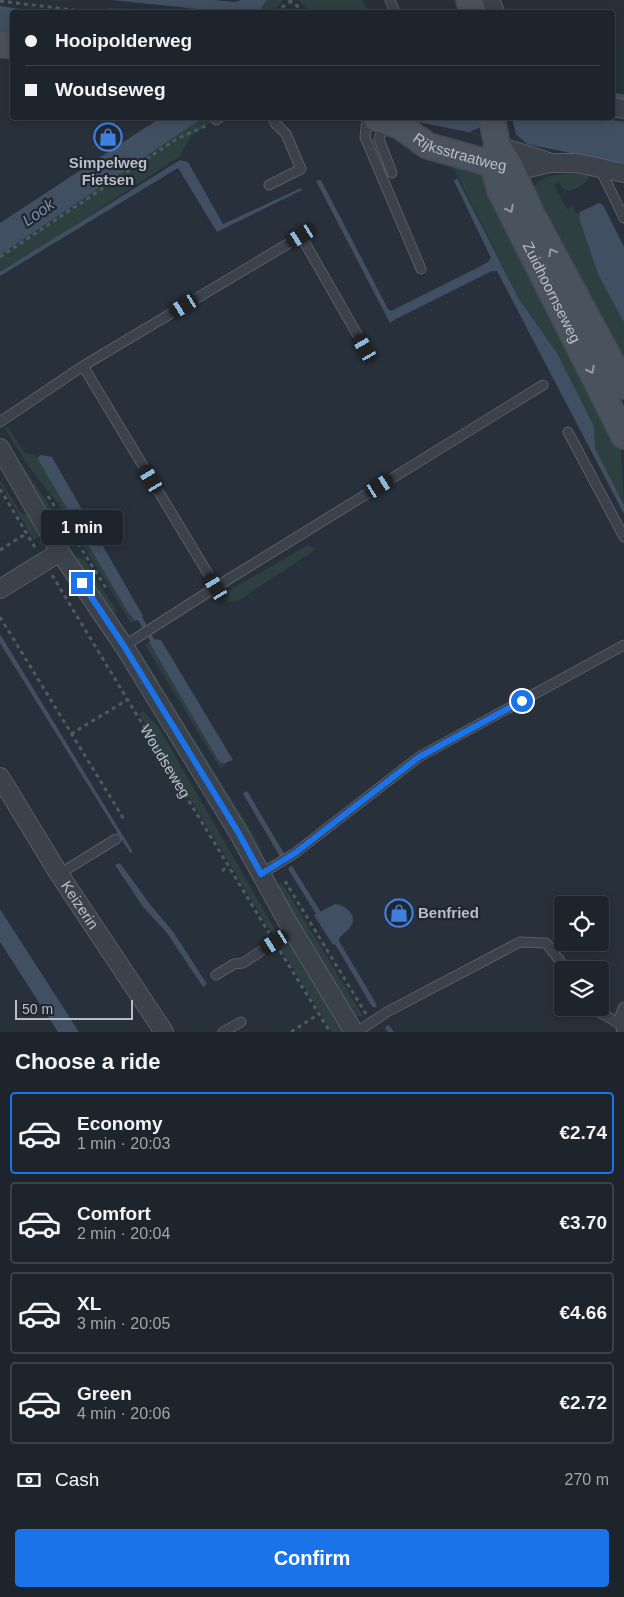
<!DOCTYPE html>
<meta charset="utf-8">
<style>
:root{--surface:#1e242c;--page:#2b3038;--text:#f1f3f6;--muted:#a1a4a9;--line:#3c4148;--accent:#1a73e8}
body{margin:0;font-family:Arial,sans-serif;background:var(--page);color:var(--text);height:100vh;display:flex;flex-direction:column;font-size:19px;white-space:nowrap}
*{box-sizing:border-box;margin:0}
p{font-size:16px;color:var(--muted)}
.icon{flex:none;width:28px;height:28px;fill:none;stroke:currentColor;stroke-width:2;stroke-linecap:round;stroke-linejoin:round}
.map{position:relative;height:1032px;overflow:hidden}
.details{display:flex;flex-direction:column;background:var(--surface);flex:1}
.details>*{flex:none}
.top-card{position:absolute;left:10px;top:10px;width:605px;height:110px;border-radius:5px;box-shadow:0 2px 12px #0003,0 0 0 1px var(--line);display:grid;align-content:center;height:110px;padding:0 15px;background:var(--surface)}
.fabs{position:absolute;left:554px;top:896px;display:grid;gap:10px}
.fabs a{display:grid;place-items:center;width:55px;height:55px;border-radius:5px;background:var(--surface);box-shadow:0 2px 12px #0003,0 0 0 1px var(--line);font-size:25px}
.scale{position:absolute;left:15px;bottom:12px;width:118px;box-sizing:border-box;padding-left:5px;border:2px solid #b7bec7;border-top:0;font-size:14px;line-height:18px;white-space:nowrap;color:#b7bec7;-webkit-text-stroke:4px #202731;paint-order:stroke}
.end{position:absolute;width:22px;height:22px;margin:-11px;border:6px solid #1a73e8;background:#fff;box-shadow:0 0 0 2px #fff}
.from{border-radius:50%}
.bubble{position:absolute;height:35px;border-radius:5px;background:var(--surface);box-shadow:0 2px 12px #0003,0 0 0 1px var(--line);font-size:16px;font-weight:600;line-height:35px;text-align:center}
.car{position:absolute;width:15px;height:30px;margin:-15px -8px;border-radius:6px;box-shadow:0 0 4px 1px #0007;background:linear-gradient(#222 24%,#8ab4d8 0 40%,#222 0 76%,#8ab4d8 0 86%,#222 0)}
.top-card b{display:flex;align-items:center;gap:18px;height:48px;font-size:19px}
.top-card b+b{border-top:1px solid var(--line)}
.top-card i{width:12px;height:12px;background:var(--text)}
ul{padding:0;list-style:none}
li{display:flex;align-items:center;gap:15px;height:82px;margin:0 10px 8px;padding:0 5px;border:2px solid var(--line);border-radius:5px}
li div{flex:1}
li b{display:block;font-size:19px}
li em{font-style:normal;font-weight:600}
li.on{border-color:var(--accent)}
li>.icon{width:45px;height:45px;stroke-width:1.5}
h2{padding:0 15px;font-size:22px;line-height:60px}
.pay{display:flex;align-items:center;gap:12px;height:55px;padding:0 15px;font-size:19px}
.pay p{margin-inline-start:auto}
.button{display:flex;gap:10px;margin-top:auto;padding:10px 15px}
.button a{flex:1;height:58px;border-radius:5px;background:var(--accent);color:#fff;font-size:20px;font-weight:600;line-height:58px;text-align:center}
.map>svg:first-child{display:block}
.green{fill:#2d3f3f}
.water{fill:#404f62}
.pier{fill:#28303b}
.lines{fill:none;stroke-linecap:round;stroke-linejoin:round}
.stream{stroke:#404f62;stroke-width:5}
.lane-casing{stroke:#565d67;stroke-width:11}
.street-casing{stroke:#565d67;stroke-width:20}
.secondary-casing{stroke:#444b55;stroke-width:28}
.path{stroke:#4b5c5e;stroke-width:3;stroke-dasharray:4 4;stroke-linecap:butt}
.lane{stroke:#3b424c;stroke-width:9}
.street{stroke:#3b424c;stroke-width:18}
.secondary{stroke:#4a525e;stroke-width:25}
.oneway{stroke:#9198a2}
.route{stroke:#1a73e8;stroke-width:6}
.labels{text-anchor:middle;stroke-width:4.5;stroke-linejoin:round;paint-order:stroke}
.street-label{font-size:15px;fill:#b7bec7;stroke:#202731}
.poi-label{font-size:15px;font-weight:bold;fill:#b7bec7;stroke:#202731}
.water-label{font-size:16px;font-style:italic;fill:#7c8fa6;stroke:#202731}
</style>
<div class="map">
<svg width="624" height="1032" viewBox="0 0 624 1032">
<rect width="100%" height="100%" fill="#28303b"/>
<!-- green -->
<path class="green" d="M267,0h14v3l-9,9h-141l-21,-1 -1,-3 117,4 17,-2 22,-6z
M297,0h65l7,12h-57z
M203,118h14l-25,17 -13,22 -179,117v-19z
M448,157l34,12 133,260 6,20 3,56 -29,-57 -1,-22 -37,-73 -38,-54z
M573,173l18,1c-3,9 -13,13 -20,17l-8,-2 -4,-7 -5,3 13,24 6,-3 3,8 4,-2 -1,7 19,55 26,49v54l-94,-185c11,-19 24,-16 43,-19z
M8,427l17,26 10,2 2,3 98,163 -4,2 -73,-119 -29,-37 -24,-38z
M5,441l64,92 -1,3 -4,4 -61,-98z
M0,480l21,33 6,2 12,21 -5,4 -34,-56z
M308,545l8,4 -78,52 -9,1 -11,-5z
M76,557l8,2 33,53 -1,2 -12,-9 -29,-46z
M149,642l69,118 5,4h4l-7,4 -75,-123z
M140,652l120,193 3,9 -123,-198z
M143,711l15,15 120,209 -4,2 -135,-223z
M280,882l2,2 8,12 73,120h-8l-75,-123z
M287,943l6,2 50,87h-11l-52,-85z"/>
<!-- water -->
<path class="water" d="M112,0h102l21,2 6,-2h26l-7,10 -34,2z
M0,6l40,6h-28v26l-12,-2z
M160,118h43l-203,137v-32z
M399,118h200l25,4v42z
M180,160l8,2 35,62 78,-36 1,2 -85,42 -39,-64 -178,108v-4z
M457,178l62,121 38,54 37,73 1,22 29,57v9l-127,-243h-5l-98,49 -4,3 -74,-142 5,-1 67,129 3,2 88,-44 9,-5 3,-4 -34,-71 -3,-6z
M599,203l4,2 21,42v76l-26,-49 -19,-55 1,-7z
M41,455l11,2 91,159 -1,1 12,22 7,1 72,120 -10,4 -5,-4 -69,-118 1,-1 -12,-21 -3,1 -7,-9 -91,-154z
M0,634l133,218 -3,1 -130,-210z
M120,863l29,40 25,30 33,51 -4,3 -36,-54 -23,-25 -29,-43z
M335,904c11,1 24,12 15,23 -2,4 -6,6 -9,9 -3,4 -3,7 -8,9l-19,-30z
M0,909l79,123h-21l-58,-90z"/>
<!-- pier -->
<path class="pier" d="M484,118h28l4,16 11,10 -58,-12 10,-4 5,-7z"/>
<g class="lines">
<!-- stream -->
<path class="stream" d="M612,95l12,2
M246,794l36,61
M291,869l30,48
M335,939l39,66
M388,1028l3,4"/>
<!-- lane casing -->
<g class="lane-casing">
<path id="lane" d="M390,0l5,12
M367,118l-2,19 56,132
M216,120l3,-2
M385,122l-6,17 13,34
M600,169l24,49
M269,185l32,-16 -15,-35 -11,-11 -2,-5
M83,366l133,221
M0,422l83,-56 218,-130 64,112
M568,432l56,105
M124,646l92,-59 327,-202
M59,874l57,-35
M261,874l34,-21 124,-96 205,-112
M216,975l18,-11 9,-1 50,-33
M597,1008l4,5 19,11
M223,1032l18,-10
M357,1032l30,-20 133,-70 26,1 21,27
M622,1032c-3,-9 -3,-17 2,-25"/>
</g>
<!-- street casing -->
<g class="street-casing">
<g id="street">
<path d="M490,0l5,12"/>
<path d="M612,107l12,2"/>
<path d="M497,145c17,7 36,11 54,18"/>
<path d="M510,166l18,2 23,-5h25l48,10"/>
<path d="M0,448l60,104 64,94 114,186 49,89 67,111"/>
<path d="M0,589l60,-37"/>
<path id="s2" d="M0,777l59,97 105,158"/>
</g>
</g>
<!-- secondary casing -->
<g class="secondary-casing">
<g id="secondary">
<path d="M469,0l4,12"/>
<path d="M0,44l12,2"/>
<path id="s3" d="M376,118l24,8 28,20 65,18 15,2"/>
<path d="M492,118l5,27 13,21 21,47 93,173"/>
<path id="s4" d="M497,145l-4,19 7,26 124,246"/>
</g>
</g>
<!-- path -->
<g class="path">
<path d="M289,0l16,12"/>
<path d="M0,1l90,11"/>
<path d="M275,12l15,-10"/>
<path d="M0,257l178,-119 30,-13"/>
<path d="M0,489l36,60"/>
<path d="M48,496l58,92"/>
<path d="M0,550l27,-17"/>
<path id="s1" d="M52,575l217,358"/>
<path d="M0,617l125,204"/>
<path d="M71,734l56,-34"/>
<path d="M222,871l6,-5"/>
<path d="M285,881l81,133"/>
<path d="M280,951l50,81"/>
<path d="M291,1032l28,-18"/>
</g>
<!-- lane -->
<use href="#lane" class="lane"/>
<!-- street -->
<use href="#street" class="street"/>
<!-- secondary -->
<use href="#secondary" class="secondary"/>
</g>
<!-- one-way arrows -->
<defs><path id="oneway-chevron" d="M-2-3.5L2.5 0L-2 3.5" fill="none" stroke-width="1.6" stroke-linecap="round" stroke-linejoin="round" transform="scale(1.25)"/></defs>
<g class="oneway">
<use href="#oneway-chevron" transform="translate(510 209) rotate(63)"/>
<use href="#oneway-chevron" transform="translate(552 252) rotate(-118)"/>
<use href="#oneway-chevron" transform="translate(591 370) rotate(63)"/>
</g>
<g class="lines">
<!-- route -->
<path class="route" d="M82,583l42,63 114,186 23,42 34,-21 124,-96 103,-56"/>
</g>
<!-- icons -->
<defs>
<g id="shop-ring" transform="scale(1.4375)"><circle r="9.5" fill="#202731" stroke="#3f7fe0" stroke-width="1.5"/><path d="M-5-2.5h2.3a2.7 3.5 0 0 1 5.4 0H5L5.5 6h-11ZM-1.5-2.5h3a1.5 2.3 0 0 0-3 0Z" fill="#3f7fe0"/></g>
</defs>
<g fill-rule="evenodd">
<use href="#shop-ring" x="108" y="137"/>
<use href="#shop-ring" x="399" y="913"/>
</g>
<g class="labels">
<!-- street labels -->
<g class="street-label">
<text dy="5" stroke="none"><textPath href="#s3" startOffset="92">Rijksstraatweg</textPath></text>
<text dy="5" stroke="none"><textPath href="#s4" startOffset="161">Zuidhoornseweg</textPath></text>
<text dy="5" stroke="none"><textPath href="#s1" startOffset="218">Woudseweg</textPath></text>
<text dy="5" stroke="none"><textPath href="#s2" startOffset="151">Keizerin</textPath></text>
</g>
<!-- poi labels -->
<g class="poi-label">
<text x="108" y="168">Simpelweg<tspan x="108" dy="17">Fietsen</tspan></text>
<text x="418" y="918" text-anchor="start">Benfried</text>
</g>
<!-- water labels -->
<g class="water-label">
<text transform="translate(38 212) rotate(-35)" y="6">Look</text>
</g>
</g>
</svg>
<div class="fabs">
<a><svg class="icon" aria-label="locate" viewBox="0 0 24 24"><circle cx="12" cy="12" r="6"/><path d="M12 2v4M12 18v4M2 12h4M18 12h4"/></svg></a>
<a><svg class="icon" aria-label="layers" viewBox="0 0 24 24"><path d="M12 4l9 5-9 5-9-5zM3 14l9 5 9-5"/></svg></a>
</div>
<div class="scale">50 m</div>
<i class="end from" style="left:522px;top:701px"></i>
<i class="end" style="left:82px;top:583px"></i>
<div class="bubble" style="left:41px;top:510px;width:82px">1 min</div>
<i class="car" style="left:301px;top:236px;rotate:239deg"></i>
<i class="car" style="left:184px;top:306px;rotate:239deg"></i>
<i class="car" style="left:365px;top:348px;rotate:330deg"></i>
<i class="car" style="left:151px;top:479px;rotate:329deg"></i>
<i class="car" style="left:380px;top:486px;rotate:58deg"></i>
<i class="car" style="left:216px;top:587px;rotate:329deg"></i>
<i class="car" style="left:275px;top:942px;rotate:237deg"></i>
<div class="top-card">
<b><i class="from"></i>Hooipolderweg</b>
<b><i></i>Woudseweg</b>
</div>
</div>
<section class="details">
<h2>Choose a ride</h2>
<ul>
<li class="on"><svg class="icon" aria-label="car" viewBox="0 0 24 24"><path d="M5 17H2v-5l4-1 3-4h7l3 4 3 1v5h-3M9 17h6M6 11h13"/><circle cx="7" cy="17" r="2"/><circle cx="17" cy="17" r="2"/></svg><div><b>Economy</b><p>1 min · 20:03</p></div><em>€2.74</em></li>
<li><svg class="icon" aria-label="car" viewBox="0 0 24 24"><path d="M5 17H2v-5l4-1 3-4h7l3 4 3 1v5h-3M9 17h6M6 11h13"/><circle cx="7" cy="17" r="2"/><circle cx="17" cy="17" r="2"/></svg><div><b>Comfort</b><p>2 min · 20:04</p></div><em>€3.70</em></li>
<li><svg class="icon" aria-label="car" viewBox="0 0 24 24"><path d="M5 17H2v-5l4-1 3-4h7l3 4 3 1v5h-3M9 17h6M6 11h13"/><circle cx="7" cy="17" r="2"/><circle cx="17" cy="17" r="2"/></svg><div><b>XL</b><p>3 min · 20:05</p></div><em>€4.66</em></li>
<li><svg class="icon" aria-label="car" viewBox="0 0 24 24"><path d="M5 17H2v-5l4-1 3-4h7l3 4 3 1v5h-3M9 17h6M6 11h13"/><circle cx="7" cy="17" r="2"/><circle cx="17" cy="17" r="2"/></svg><div><b>Green</b><p>4 min · 20:06</p></div><em>€2.72</em></li>
</ul>
<div class="pay"><svg class="icon" aria-label="cash" viewBox="0 0 24 24"><path d="M3 7h18v10H3z"/><circle cx="12" cy="12" r="2"/></svg>Cash<p>270 m</p></div>
<div class="button"><a>Confirm</a></div>
</section>
